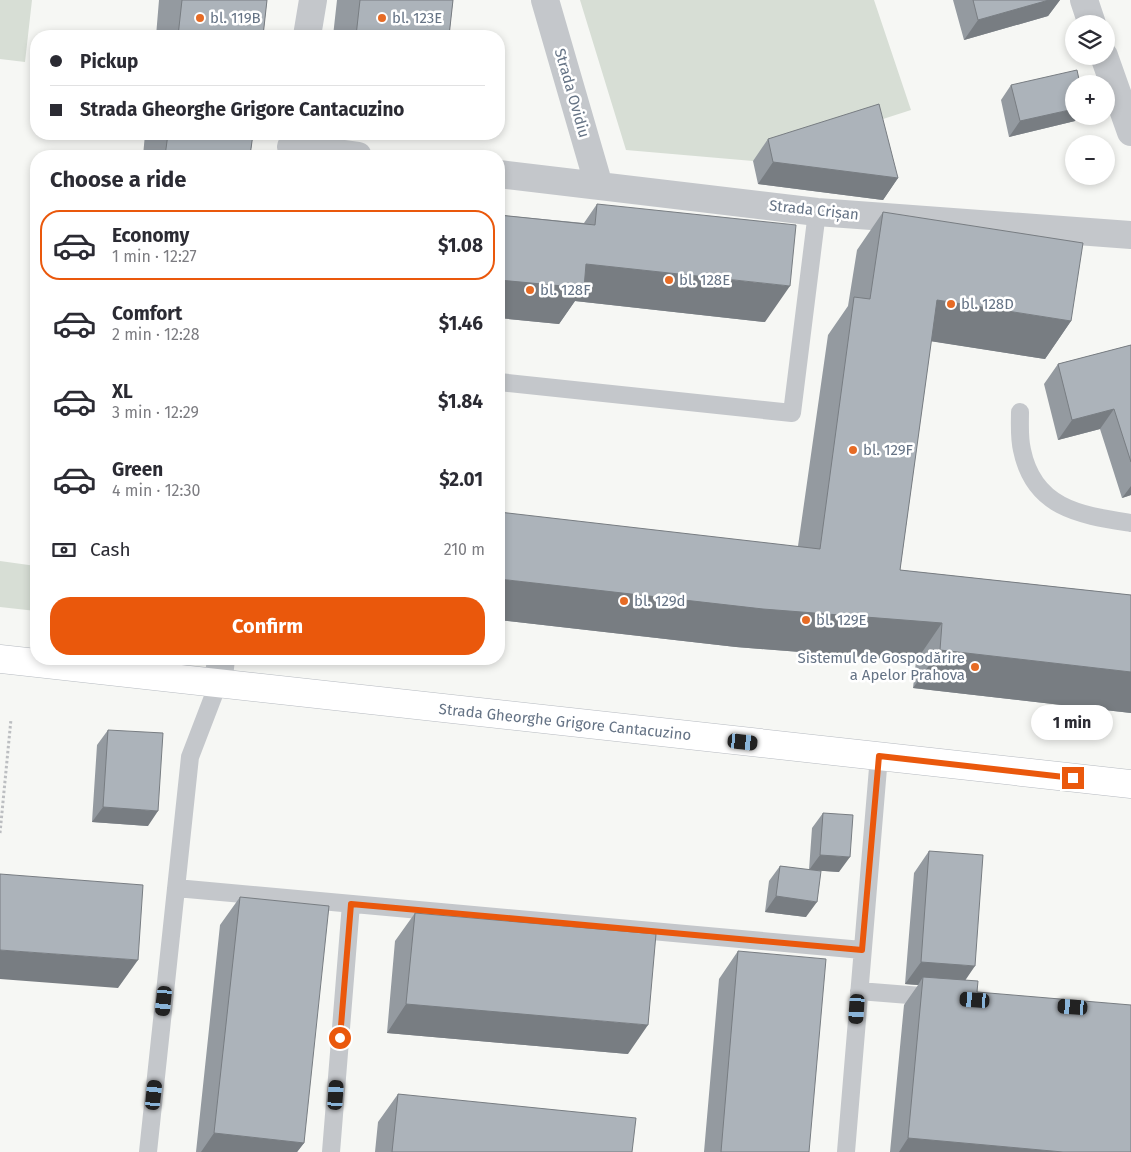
<!DOCTYPE html>
<meta charset="utf-8">
<style>
:root{--surface:#fff;--page:#f2f2f3;--text:#2b2b33;--muted:#7c7c81;--line:#e1e1e2;--accent:#ea580c}
body{margin:0;font-family:"Fira Sans",sans-serif;background:var(--page);color:var(--text);height:100vh;display:flex;flex-direction:column;font-size:19px;white-space:nowrap}
*{box-sizing:border-box;margin:0}
p{font-size:16px;color:var(--muted)}
.icon{flex:none;width:28px;height:28px;fill:none;stroke:currentColor;stroke-width:2;stroke-linecap:round;stroke-linejoin:round}
.map{position:relative;flex:1;overflow:hidden}
.details{position:absolute;left:30px;top:150px;width:475px;height:515px;display:flex;flex-direction:column;background:var(--surface);border-radius:20px;box-shadow:0 2px 8px #0003}
.details>*{flex:none}
.banner{position:absolute;left:30px;top:30px;width:475px;height:110px;border-radius:20px;box-shadow:0 2px 8px #0003;display:grid;align-content:center;height:110px;padding:0 20px;background:var(--surface)}
.fabs{position:absolute;left:1065px;top:15px;display:grid;gap:10px}
.fabs a{display:grid;place-items:center;width:50px;height:50px;border-radius:50%;background:var(--surface);box-shadow:0 2px 8px #0003;font-size:25px}
.end{position:absolute;width:22px;height:22px;margin:-11px;border:6px solid #ea580c;background:#fff;box-shadow:0 0 0 2px #fff}
.from{border-radius:50%}
.bubble{position:absolute;height:35px;border-radius:18px;background:var(--surface);box-shadow:0 2px 8px #0003;font-size:16px;font-weight:700;line-height:35px;text-align:center}
.car{position:absolute;width:15px;height:30px;margin:-15px -8px;border-radius:6px;box-shadow:0 0 4px 1px #0007;background:linear-gradient(#222 24%,#8ab4d8 0 40%,#222 0 76%,#8ab4d8 0 86%,#222 0)}
.banner b{display:flex;align-items:center;gap:18px;height:48px;font-size:19px}
.banner b+b{border-top:1px solid var(--line)}
.banner i{width:12px;height:12px;background:var(--text)}
ul{padding:0;list-style:none}
li{display:flex;align-items:center;gap:15px;height:70px;margin:0 10px 8px;padding:0 10px;border:2px solid transparent;border-radius:20px}
li div{flex:1}
li b{display:block;font-size:19px}
li em{font-style:normal;font-weight:700}
li.selected{border-color:var(--accent)}
li>.icon{width:45px;height:45px;stroke-width:1.5}
h2{padding:0 20px;font-size:22px;line-height:60px}
.pay{display:flex;align-items:center;gap:12px;height:55px;padding:0 20px;font-size:19px}
.pay p{margin-inline-start:auto}
.button{display:flex;gap:10px;margin-top:auto;padding:10px 20px}
.button a{flex:1;height:58px;border-radius:20px;background:var(--accent);color:#fff;font-size:20px;font-weight:700;line-height:58px;text-align:center}
.map>svg:first-child{display:block}
.green{fill:#d7ded5}
.lines{fill:none;stroke-linecap:round;stroke-linejoin:round}
.secondary-casing{stroke:#b6bac0;stroke-width:29}
.path{stroke:#bcbec1;stroke-width:3;stroke-dasharray:2.5 2.5;stroke-linecap:butt}
.service{stroke:#c4c7cb;stroke-width:18}
.minor{stroke:#c4c7cb;stroke-width:28}
.secondary{stroke:#fff;stroke-width:28}
.wall{fill:#949aa0}
.shaded-wall{fill:#787d82}
.building{fill:#acb3ba;stroke:#787d82}
.route{stroke:#ea580c;stroke-width:6}
.poi-dot{fill:#e66b25;stroke:#fff;stroke-width:2}
.labels{text-anchor:middle;stroke-width:5;stroke-linejoin:round;paint-order:stroke}
.poi-label{font-size:15px;fill:#657385;stroke:#fff;text-anchor:start}
.street-label{font-size:15px;fill:#657385;stroke:#fff}
</style>
<div class="map">
<svg width="1131" height="1152" viewBox="0 0 1131 1152">
<rect width="100%" height="100%" fill="#f6f7f4"/>
<!-- green -->
<path class="green" d="M0,0h32l-7,62 -25,-3z
M580,0h294l37,110 -158,51 -127,-11z
M0,561l36,5v45l-36,-4z"/>
<g class="lines">
<!-- secondary casing -->
<g class="secondary-casing">
<path id="secondary" d="M0,659l1131,125"/>
</g>
<!-- path -->
<path class="path" d="M0,833l11,-114"/>
<!-- service -->
<path class="service" d="M499,382l293,31 25,-201
M1020,412c0,12 -1,26 2,38 12,59 59,65 109,73
M176,888l686,62
M859,991l75,6
M148,1152l42,-395 28,-73
M331,1152l20,-248
M846,1152l33,-396"/>
<!-- minor -->
<path class="minor" d="M545,0l54,186
M1084,0l8,24
M307,36l6,-36
M1104,56l27,76
M291,147l67,9
M499,174l318,38 314,23
M218,684l3,-25"/>
<!-- secondary -->
<use href="#secondary" class="secondary"/>
</g>
<!-- wall -->
<path class="wall" d="M159,0h108l-4,36h-107z
M337,0h116l-4,36h-116z
M953,0h107l-12,16 -84,24z
M1011,85l64,36 -66,16 -8,-37z
M145,134h108l-3,22h-107z
M768,139l130,39 -15,22 -125,-16 -5,-23z
M597,204l168,118 -190,-21 -16,23 -60,-6v-103l85,8z
M883,212l188,109 -26,38 -114,-18 -31,229 231,25v118l-218,-25 3,-27 -180,-14 -237,-27 299,-74 30,-211 20,-29 9,-56z
M1131,345v150l-9,3 -22,-69 -42,11 -14,-56 14,-20z
M108,730l40,96 -56,-4 5,-77z
M823,813l16,59 -28,-2 -5,47 -41,-5 4,-31 11,-15 29,4 3,-42z
M929,851l36,129 166,172h-241l14,-147 14,-20 -13,-1 9,-111z
M240,897l64,246 -7,9h-101l24,-227z
M415,913l213,141 -241,-21 8,-92z
M738,951l71,201h-105l15,-173z
M398,1094l234,58h-257l3,-30z"/>
<!-- shaded-wall -->
<path class="shaded-wall" d="M1049,0h11l-12,16 -84,24 14,-20z
M1074,109v7h5l-4,5 -66,16 11,-16z
M773,162l125,16 -15,22 -125,-16z
M586,264l204,22 -25,36 -190,-21 -16,23 -60,-6v-38z
M937,300l134,21 -26,38 -135,-21z
M1114,409l-14,20 -42,11 14,-20z
M1131,486v9l-9,3z
M499,579l443,44 -26,38 -180,-14 -237,-27z
M940,650l191,22v41l-218,-25z
M103,807l55,4 -10,15 -56,-4z
M820,855l30,2 -11,15 -30,-2z
M776,896l41,6 -11,15 -41,-5z
M0,950l138,10 -20,28 -118,-9z
M921,962l54,4 -15,22 -37,-11 -5,8 -13,-1z
M406,1004l242,21 -20,29 -241,-21z
M214,1133l90,10 -7,9h-96z
M908,1138l155,14h-164z"/>
<!-- building -->
<path class="building" d="M182,0h85l-4,36h-85z
M360,0h93l-4,36h-93z
M973,0h76l-71,20z
M1077,70l3,14h-6v25l-54,12 -9,-36z
M879,104l19,74 -125,-16 -5,-23z
M168,134h85l-3,22h-85z
M597,204l199,21 -6,61 -204,-22 -2,24 -85,-8v-65l96,10z
M883,212l200,31 -12,78 -134,-21 -37,270 231,25v77l-191,-22 2,-27 -179,-14 -264,-30v-67l321,37 34,-252 16,2z
M1131,345v117l-17,-53 -42,11 -14,-56z
M108,730l55,3 -5,78 -55,-4z
M823,813l30,2 -3,42 -30,-2z
M929,851l54,4 -8,111 -54,-4z
M780,866l41,5 -4,31 -41,-6z
M0,874l143,11 -5,75 -138,-10z
M240,897l89,9 -25,237 -90,-10z
M415,913l241,21 -8,91 -242,-21z
M738,951l88,8 -17,193h-88z
M923,977l55,4 -1,11 154,13v147h-68l-155,-14z
M398,1094l238,24 -4,34h-240z"/>
<g class="lines">
<!-- route -->
<path class="route" d="M340,1038l11,-134 511,46 17,-194 194,22"/>
</g>
<!-- markers -->
<g class="poi-dot">
<circle cx="200" cy="18" r="5"/>
<circle cx="382" cy="18" r="5"/>
<circle cx="669" cy="280" r="5"/>
<circle cx="530" cy="290" r="5"/>
<circle cx="951" cy="304" r="5"/>
<circle cx="853" cy="450" r="5"/>
<circle cx="624" cy="601" r="5"/>
<circle cx="806" cy="620" r="5"/>
<circle cx="975" cy="667" r="5"/>
</g>
<g class="labels">
<!-- poi labels -->
<g class="poi-label">
<text x="210" y="23">bl. 119B</text>
<text x="392" y="23">bl. 123E</text>
<text x="679" y="285">bl. 128E</text>
<text x="540" y="295">bl. 128F</text>
<text x="961" y="309">bl. 128D</text>
<text x="863" y="455">bl. 129F</text>
<text x="634" y="606">bl. 129d</text>
<text x="816" y="625">bl. 129E</text>
<text x="965" y="663" text-anchor="end">Sistemul de Gospodărire<tspan x="965" dy="17">a Apelor Prahova</tspan></text>
</g>
<!-- street labels -->
<g class="street-label">
<text transform="translate(572 93) rotate(74)" y="5">Strada Ovidiu</text>
<text transform="translate(814 210) rotate(6)" y="5">Strada Crișan</text>
<text transform="translate(565 722) rotate(6)" y="5">Strada Gheorghe Grigore Cantacuzino</text>
</g>
</g>
</svg>
<div class="fabs">
<a><svg class="icon" aria-label="layers" viewBox="0 0 24 24"><path d="M12 4l9 5-9 5-9-5zM3 14l9 5 9-5"/></svg></a>
<a>+</a>
<a>−</a>
</div>
<i class="end from" style="left:340px;top:1038px"></i>
<i class="end" style="left:1073px;top:778px"></i>
<div class="bubble" style="left:1031px;top:705px;width:82px">1 min</div>
<i class="car" style="left:743px;top:742px;rotate:96deg"></i>
<i class="car" style="left:975px;top:1000px;rotate:274deg"></i>
<i class="car" style="left:164px;top:1001px;rotate:186deg"></i>
<i class="car" style="left:1073px;top:1007px;rotate:274deg"></i>
<i class="car" style="left:857px;top:1009px;rotate:184deg"></i>
<i class="car" style="left:154px;top:1095px;rotate:6deg"></i>
<i class="car" style="left:336px;top:1095px;rotate:4deg"></i>
<div class="banner">
<b><i class="from"></i>Pickup</b>
<b><i></i>Strada Gheorghe Grigore Cantacuzino</b>
</div>
<section class="details">
<h2>Choose a ride</h2>
<ul>
<li class="selected"><svg class="icon" aria-label="car" viewBox="0 0 24 24"><path d="M5 17H2v-5l4-1 3-4h7l3 4 3 1v5h-3M9 17h6M6 11h13"/><circle cx="7" cy="17" r="2"/><circle cx="17" cy="17" r="2"/></svg><div><b>Economy</b><p>1 min · 12:27</p></div><em>$1.08</em></li>
<li><svg class="icon" aria-label="car" viewBox="0 0 24 24"><path d="M5 17H2v-5l4-1 3-4h7l3 4 3 1v5h-3M9 17h6M6 11h13"/><circle cx="7" cy="17" r="2"/><circle cx="17" cy="17" r="2"/></svg><div><b>Comfort</b><p>2 min · 12:28</p></div><em>$1.46</em></li>
<li><svg class="icon" aria-label="car" viewBox="0 0 24 24"><path d="M5 17H2v-5l4-1 3-4h7l3 4 3 1v5h-3M9 17h6M6 11h13"/><circle cx="7" cy="17" r="2"/><circle cx="17" cy="17" r="2"/></svg><div><b>XL</b><p>3 min · 12:29</p></div><em>$1.84</em></li>
<li><svg class="icon" aria-label="car" viewBox="0 0 24 24"><path d="M5 17H2v-5l4-1 3-4h7l3 4 3 1v5h-3M9 17h6M6 11h13"/><circle cx="7" cy="17" r="2"/><circle cx="17" cy="17" r="2"/></svg><div><b>Green</b><p>4 min · 12:30</p></div><em>$2.01</em></li>
</ul>
<div class="pay"><svg class="icon" aria-label="cash" viewBox="0 0 24 24"><path d="M3 7h18v10H3z"/><circle cx="12" cy="12" r="2"/></svg>Cash<p>210 m</p></div>
<div class="button"><a>Confirm</a></div>
</section>
</div>
